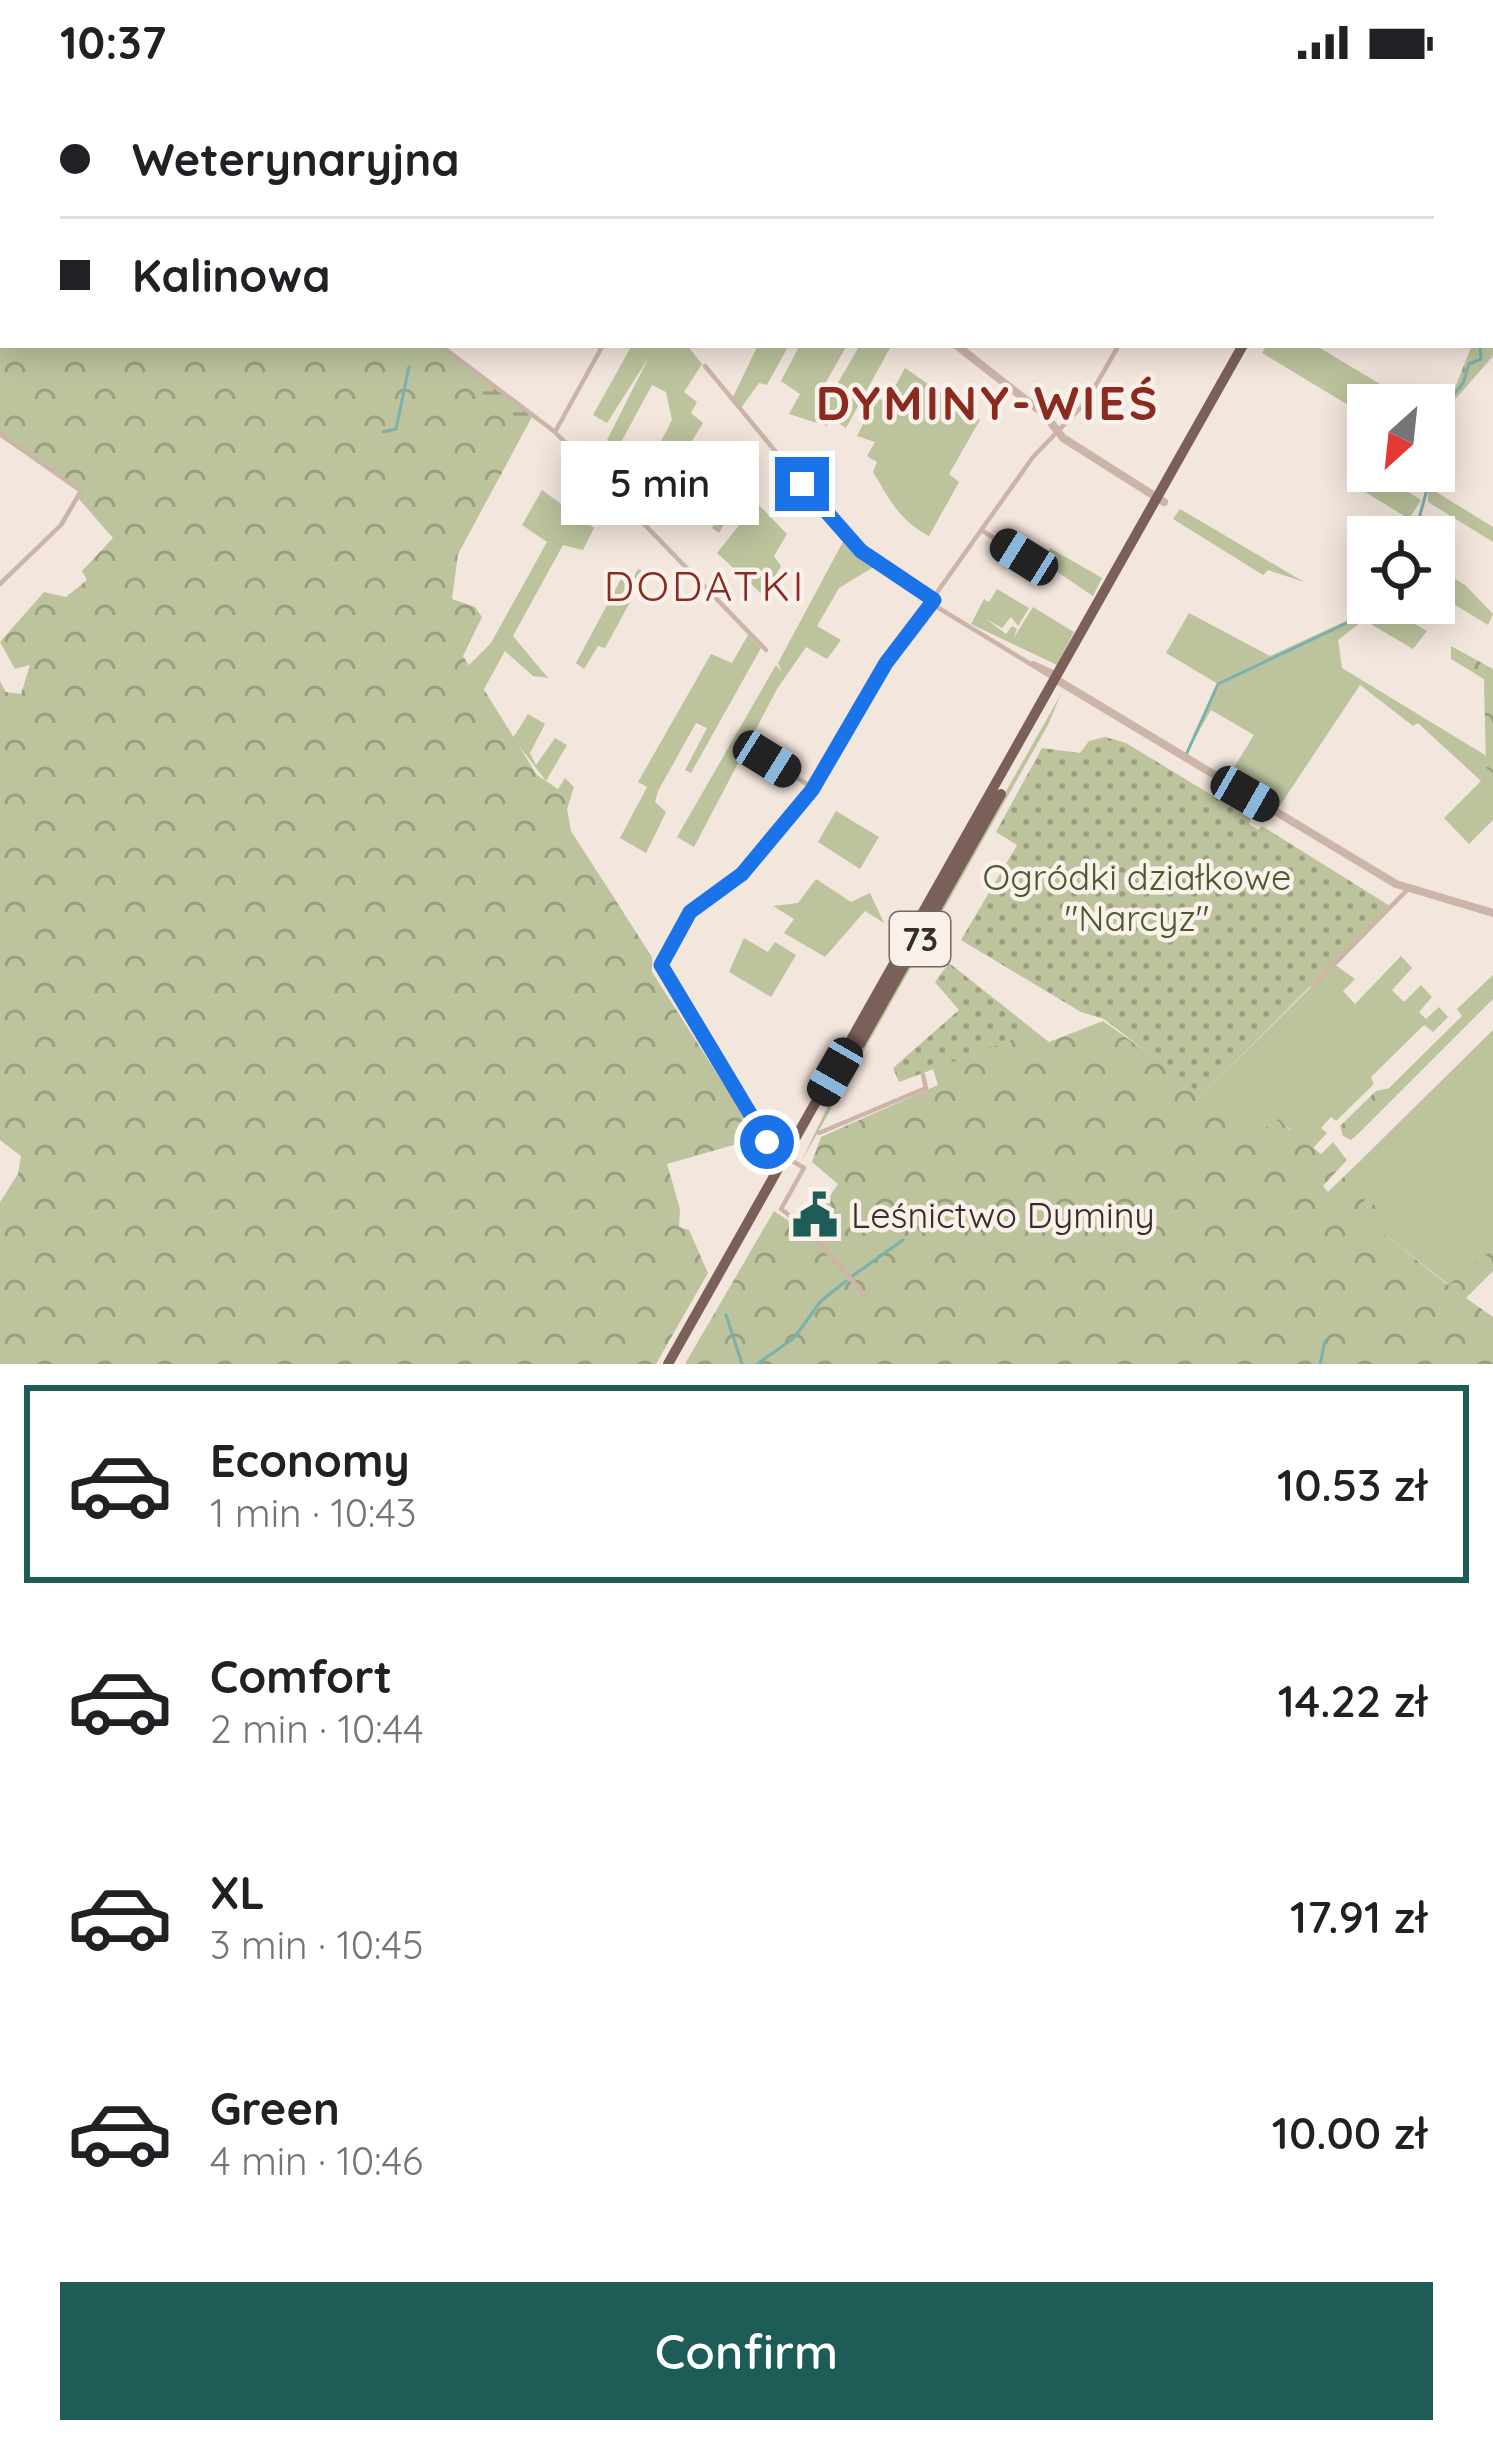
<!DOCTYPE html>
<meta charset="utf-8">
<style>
:root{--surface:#fff;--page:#f2f2f2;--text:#202124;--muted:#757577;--line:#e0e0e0;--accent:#1d5c57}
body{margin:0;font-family:Quicksand,sans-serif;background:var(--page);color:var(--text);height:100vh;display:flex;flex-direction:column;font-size:45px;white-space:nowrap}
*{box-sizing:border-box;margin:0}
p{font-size:39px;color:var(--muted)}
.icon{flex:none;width:66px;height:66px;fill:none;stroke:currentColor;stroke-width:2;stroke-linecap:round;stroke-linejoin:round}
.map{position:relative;height:1280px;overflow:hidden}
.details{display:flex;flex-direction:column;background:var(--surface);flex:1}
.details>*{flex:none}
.hud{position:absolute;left:0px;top:0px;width:1494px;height:264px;box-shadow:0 6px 30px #0003;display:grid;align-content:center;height:264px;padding:0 60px;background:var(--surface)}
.needle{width:78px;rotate:207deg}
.controls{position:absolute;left:1347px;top:300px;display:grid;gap:24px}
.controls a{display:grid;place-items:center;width:108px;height:108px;border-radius:0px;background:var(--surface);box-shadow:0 6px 30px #0003;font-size:60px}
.end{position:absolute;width:54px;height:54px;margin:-27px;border:15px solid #1a73e8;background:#fff;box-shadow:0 0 0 6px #fff}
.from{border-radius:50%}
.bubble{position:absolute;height:84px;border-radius:0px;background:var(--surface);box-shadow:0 6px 30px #0003;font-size:39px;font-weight:600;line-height:84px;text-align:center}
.car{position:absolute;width:36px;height:72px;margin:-36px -18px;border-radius:15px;box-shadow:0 0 9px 3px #0007;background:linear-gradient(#222 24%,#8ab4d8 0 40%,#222 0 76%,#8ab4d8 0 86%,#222 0)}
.hud b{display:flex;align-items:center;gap:42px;height:114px;font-size:45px}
.hud b+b{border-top:3px solid var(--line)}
.hud i{width:30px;height:30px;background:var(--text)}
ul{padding:21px 0 0;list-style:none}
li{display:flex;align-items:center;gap:36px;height:198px;margin:0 24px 18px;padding:0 36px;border:6px solid transparent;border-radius:0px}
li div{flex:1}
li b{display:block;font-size:45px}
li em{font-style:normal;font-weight:600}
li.current{border-color:var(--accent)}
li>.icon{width:108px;height:108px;stroke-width:1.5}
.button{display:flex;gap:24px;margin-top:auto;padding:24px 60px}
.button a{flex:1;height:138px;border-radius:0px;background:var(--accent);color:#fff;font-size:48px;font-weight:600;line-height:138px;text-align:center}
.status{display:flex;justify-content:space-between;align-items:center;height:84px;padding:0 60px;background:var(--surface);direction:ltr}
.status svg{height:33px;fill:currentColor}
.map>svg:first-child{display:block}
.grass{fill:#bcc39d}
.forest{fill:url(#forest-crowns)}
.wetland{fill:url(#wetland-marsh)}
.garden{fill:url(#garden-dots)}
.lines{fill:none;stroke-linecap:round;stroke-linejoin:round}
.stream{stroke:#7bb1ac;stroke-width:3}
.minor{stroke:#ccb4a9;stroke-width:4.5}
.tertiary{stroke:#ccb4a9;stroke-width:8}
.primary{stroke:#7b6059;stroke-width:10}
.route{stroke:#1a73e8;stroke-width:15}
.labels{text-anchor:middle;stroke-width:9;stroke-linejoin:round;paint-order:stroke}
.shield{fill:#faf1ea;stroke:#736763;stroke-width:3}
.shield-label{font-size:33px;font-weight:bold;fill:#392c29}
.park-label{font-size:36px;fill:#4e582c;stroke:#faf1ea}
.poi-label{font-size:36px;fill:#392c29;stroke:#faf1ea;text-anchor:start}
.quarter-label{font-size:42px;letter-spacing:3px;fill:#8b2a1f;stroke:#faf1ea}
.district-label{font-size:48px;font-weight:bold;letter-spacing:3px;fill:#8b2a1f;stroke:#faf1ea}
</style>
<div class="status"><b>10:37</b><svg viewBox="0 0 49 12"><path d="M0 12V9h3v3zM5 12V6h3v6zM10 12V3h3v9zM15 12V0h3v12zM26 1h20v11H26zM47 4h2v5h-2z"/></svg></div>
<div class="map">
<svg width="1493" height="1280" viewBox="0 0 1493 1280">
<defs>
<pattern id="forest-crowns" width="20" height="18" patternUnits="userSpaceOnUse" patternTransform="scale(3)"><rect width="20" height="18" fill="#bcc39d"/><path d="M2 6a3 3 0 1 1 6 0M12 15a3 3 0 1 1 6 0" fill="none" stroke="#9a9f80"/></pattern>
<pattern id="wetland-marsh" width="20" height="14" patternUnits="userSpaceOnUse" patternTransform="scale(3)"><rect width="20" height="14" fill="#bcc39d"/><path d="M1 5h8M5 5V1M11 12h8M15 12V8" fill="none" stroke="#9a9f80"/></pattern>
<pattern id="garden-dots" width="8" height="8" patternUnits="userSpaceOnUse" patternTransform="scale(3)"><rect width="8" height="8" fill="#bcc39d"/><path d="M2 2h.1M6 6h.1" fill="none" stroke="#9a9f80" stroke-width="1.8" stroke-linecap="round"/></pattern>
</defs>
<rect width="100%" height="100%" fill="#f3e6dd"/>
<!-- grass -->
<path class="grass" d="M632,261h55l15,19 -18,28 13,10 -6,11 12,10 -11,18 18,14 5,-7 11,9 -3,7 18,13 -3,6 6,5 -25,45 -7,-5 19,-35 -20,-10 -22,40 -14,-33 -21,-12 13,-24 -10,-5 15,-29 -6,-28 -14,-7 -33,61 -12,-6 42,-83 -42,66 -14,-8z
M758,261h31l-22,40 -8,-2 -18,25 -8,-11z
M800,261h47l-26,46 8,7 31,-53 30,3 -44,80 -14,-9 -5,7 -38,-12 11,-20 -19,-13z
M1267,261h48l100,60h-47v12l-106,-64z
M905,284l75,52 -31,54 10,8 -30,54c-30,-16 -39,-36 -56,-64l4,-10 -10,-6 8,-14 -18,-6 19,-38 11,3z
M1374,387l47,29 -12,19 -47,-29z
M1428,403l65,40v15l-65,-40z
M542,406l52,38 -11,22 -20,-5 -50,91 35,42 -15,-2 -28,-25 -22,40 -15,-25 23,-23 56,-101 -25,-17z
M749,411l38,39 -13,22 7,10 -17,30 -47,-43 23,-29 -5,-4z
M1180,425l124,73 -36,-12 -5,5 -90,-56z
M845,454l32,27 -38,23 -22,38 24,14 -14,19 -21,-12 -29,42 -83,158 -17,-10 99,-172 6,7 -4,-9z
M1050,464l52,30 -9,18 -49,-33z
M1434,482l31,19 28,29 -5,11 -54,-33z
M638,485l8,4 -41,75 -7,-2 -14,23 -8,-6 46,-86 9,5z
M997,505l32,19 -11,18 -7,-9 -9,11 -16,-9 20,15 6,-8 5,3 -4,10 20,-32 41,25 -17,33 -86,-41 13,-25 5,3z
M1381,521l46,26 -14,18 -49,-29 -26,20 4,28 143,87 8,18v47l-24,24 -25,-26 37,-37 -63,-58 -5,3 -53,-41 -83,125 -51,-30 28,-45 -43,-25 -25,44 32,-70 -52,-31 23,-40 81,43z
M748,551l13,13 -70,125 -6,-3 22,-42 -11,-5 -38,68 -3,11 11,10 -20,41 -26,-15 27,-51 -9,-5 73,-128 21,9z
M1061,610l-13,31 -247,437 28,-58z
M528,630l17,10 -15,29 6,12 19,-27 12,7 -21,36 -33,-43z
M836,727l43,26 -19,32 -42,-27z
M816,795l35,23 19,-9 14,30 -19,-12 -40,46 -41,-24 10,-14 -21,-13 25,-3z
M744,854l24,14 7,-10 21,13 -25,42 -42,-25z
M1401,872l11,12 -20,22 12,12 17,-17 11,12 -13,15 7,7 13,-12 9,10 -15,15 -9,-7 -53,52 3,7 -38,37 -5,-4 -10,11 6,5 -14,15 -34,-28 -20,12 -57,-37 132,-131 21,15 -12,12 12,13z
M1493,891v24l-92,92 -6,-4 -10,5 77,-76 -5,-7z
M1493,946v219l-44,36 -67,-53 4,-34 -20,10 -3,-7 62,-73 -2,-5 -47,46 -15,-9z"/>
<!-- forest -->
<path class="forest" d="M0,0l343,3h-340v258h436l94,70 -75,139 -6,45 23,8 7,10 -19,39 74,119 21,14 7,-11 9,9 -7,22 4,22 81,126v15l92,144v26l-77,22 13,45 -1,18 10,3 19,43 -52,91h-656v-162l18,-28 3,-18 -21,-16v-459l6,11 15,2 9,-29 -15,4 -15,-27 44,-50 22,5 21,-17 -5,-9 31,-33 -35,-40 3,-8 -81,-53z
M1493,206v66l-47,54 26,-65h19z
M1451,562l42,23v104l-7,-5 -2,-89 -33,-20z
M1103,937l156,111 20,-13 11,11 18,-19 13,14 -15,17 15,12 12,-12 14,18 -24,26 5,6 33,-32 15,8 47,-46 3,5 -62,73 3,8 20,-11 3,23 -8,12 66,53 45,-36v22l-27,27 27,19v47h-808l89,-153 37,25 15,-21 -4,-7 16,-24 -26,-22 9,-25 117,-52 -5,-16 102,-38 14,11z
M1395,1003l6,4 -43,43 -7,6 -8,-4 -3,-10 36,-35z"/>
<!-- wetland -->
<path class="wetland" d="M479,293l50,37 -7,13 -51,-37z"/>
<!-- garden -->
<path class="garden" d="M1105,653l21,6 125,76 -2,5 9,6 4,-4 128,80 -188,189 -98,-76 -23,-7 -120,-72 56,-95 -21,-13 46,-84 38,5 9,-12z
M949,879l86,68 -136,51 -6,-14 66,-58 -24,-28z"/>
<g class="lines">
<!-- stream -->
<path class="stream" d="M1491,217l2,-5
M383,348l13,-3 13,-62
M1434,379l14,-61 15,-19 6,-19 12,-5 -1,-14
M1414,453l18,-66
M1186,671l32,-71 171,-81
M851,1193l52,-37
M726,1231l16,49
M757,1280l37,-26 27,-37 25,-20
M1320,1280l5,-23"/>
<!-- minor -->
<path class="minor" d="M1255,0l2,3
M1210,3l2,-3
M440,261l115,87
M603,261l-48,87 211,218
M705,282l141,171 89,63
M0,350l81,57 -20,34 -61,59
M983,447l41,26
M932,520l123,75
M1033,579l22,10
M767,675l46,29
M1313,902l94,-96
M819,1049l107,-45 -3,-13
M864,1210l-57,-65 -26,-20 23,-41 -33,-20 -110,-183 29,-53 52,-38 70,-84 75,-127 146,-206 53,-55 33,-57"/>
<!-- tertiary -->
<path class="tertiary" d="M620,0l3,3
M956,261l88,69 19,24 101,64
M1057,596l339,204 97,29"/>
<!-- primary -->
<path class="primary" d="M1393,3l1,-3
M860,960l141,-250
M668,1280l575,-1019"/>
</g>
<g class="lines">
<!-- route -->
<path class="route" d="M767,1058l-106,-177 29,-53 52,-38 70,-84 74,-127 48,-63 -73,-49 -59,-67"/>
</g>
<!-- icons -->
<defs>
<g id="civic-bare" transform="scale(3.6)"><path d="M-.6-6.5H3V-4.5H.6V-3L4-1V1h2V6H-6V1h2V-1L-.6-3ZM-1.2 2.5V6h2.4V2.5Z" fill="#1d5c57" stroke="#faf1ea" stroke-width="2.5" paint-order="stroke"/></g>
</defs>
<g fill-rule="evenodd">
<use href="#civic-bare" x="815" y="1131"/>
</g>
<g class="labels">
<!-- shield labels -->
<rect class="shield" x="890" y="828" width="60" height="54" rx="9"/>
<g class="shield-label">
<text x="920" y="867">73</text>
</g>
<!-- park labels -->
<g class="park-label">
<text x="1137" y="806">Ogródki działkowe<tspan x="1137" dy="41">"Narcyz"</tspan></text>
</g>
<!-- poi labels -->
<g class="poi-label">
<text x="851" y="1144">Leśnictwo Dyminy</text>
</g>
<!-- quarter labels -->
<g class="quarter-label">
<text x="705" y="517">DODATKI</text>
</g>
<!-- district labels -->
<g class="district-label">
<text x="988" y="336">DYMINY-WIEŚ</text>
</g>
</g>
</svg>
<div class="controls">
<a><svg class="needle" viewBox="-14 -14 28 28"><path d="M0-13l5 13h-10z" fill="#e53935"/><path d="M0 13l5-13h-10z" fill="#757577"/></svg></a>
<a><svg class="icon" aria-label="locate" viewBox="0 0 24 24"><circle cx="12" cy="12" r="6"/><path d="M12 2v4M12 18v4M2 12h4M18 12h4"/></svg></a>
</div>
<i class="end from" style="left:767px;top:1058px"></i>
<i class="end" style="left:802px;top:400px"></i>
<div class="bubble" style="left:561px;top:357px;width:198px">5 min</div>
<i class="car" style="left:1024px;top:473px;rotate:302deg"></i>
<i class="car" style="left:767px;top:675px;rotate:122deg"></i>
<i class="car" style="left:1245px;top:710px;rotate:120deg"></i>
<i class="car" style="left:835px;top:988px;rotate:210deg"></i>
<div class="hud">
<b><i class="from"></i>Weterynaryjna</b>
<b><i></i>Kalinowa</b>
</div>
</div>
<section class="details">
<ul>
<li class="current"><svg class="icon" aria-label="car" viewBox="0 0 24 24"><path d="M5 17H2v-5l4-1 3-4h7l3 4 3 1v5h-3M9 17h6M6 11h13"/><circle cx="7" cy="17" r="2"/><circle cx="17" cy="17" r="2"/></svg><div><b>Economy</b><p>1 min · 10:43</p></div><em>10.53 zł</em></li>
<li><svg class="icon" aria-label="car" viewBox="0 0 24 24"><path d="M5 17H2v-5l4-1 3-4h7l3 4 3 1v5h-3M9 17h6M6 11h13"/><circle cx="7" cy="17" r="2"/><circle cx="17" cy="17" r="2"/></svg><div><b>Comfort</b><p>2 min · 10:44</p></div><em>14.22 zł</em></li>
<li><svg class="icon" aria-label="car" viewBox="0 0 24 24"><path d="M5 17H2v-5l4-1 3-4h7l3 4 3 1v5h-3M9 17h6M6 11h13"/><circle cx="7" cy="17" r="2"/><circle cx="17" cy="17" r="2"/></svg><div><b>XL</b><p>3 min · 10:45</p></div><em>17.91 zł</em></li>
<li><svg class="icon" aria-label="car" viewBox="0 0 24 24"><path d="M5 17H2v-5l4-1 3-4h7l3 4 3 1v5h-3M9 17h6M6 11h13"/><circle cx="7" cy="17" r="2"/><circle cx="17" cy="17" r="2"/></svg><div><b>Green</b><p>4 min · 10:46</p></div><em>10.00 zł</em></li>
</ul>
<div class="button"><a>Confirm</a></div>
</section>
